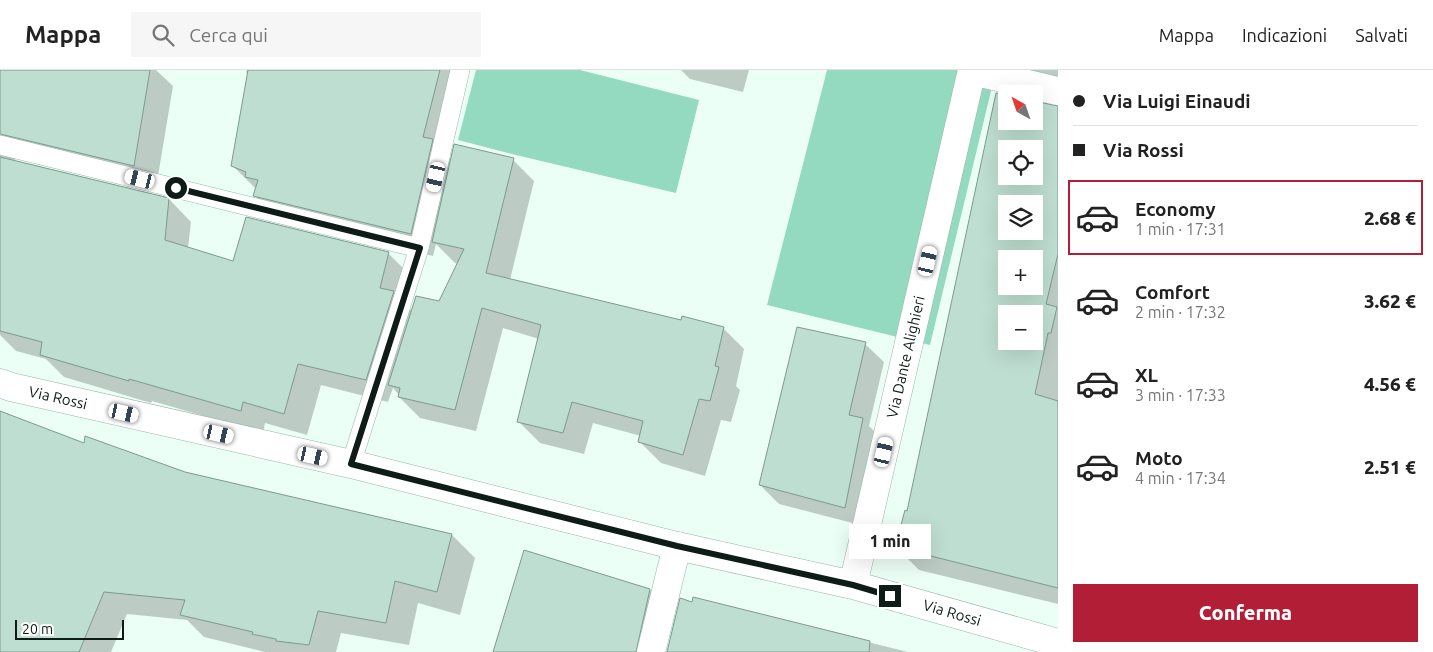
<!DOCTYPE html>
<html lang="it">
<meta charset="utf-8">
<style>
:root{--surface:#fff;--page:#f6f6f6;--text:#222;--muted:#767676;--line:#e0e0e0;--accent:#b11e36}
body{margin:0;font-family:Ubuntu,sans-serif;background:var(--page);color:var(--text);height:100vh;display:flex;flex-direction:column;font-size:19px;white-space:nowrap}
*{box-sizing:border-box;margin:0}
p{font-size:16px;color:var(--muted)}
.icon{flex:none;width:28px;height:28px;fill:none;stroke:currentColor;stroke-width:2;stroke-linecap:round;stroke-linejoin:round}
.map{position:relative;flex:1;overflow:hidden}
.drawer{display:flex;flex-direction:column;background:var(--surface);width:375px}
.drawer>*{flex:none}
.guide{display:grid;align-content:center;height:110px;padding:0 15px;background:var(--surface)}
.needle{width:32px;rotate:320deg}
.buttons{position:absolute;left:998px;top:15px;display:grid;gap:10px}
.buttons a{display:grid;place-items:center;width:45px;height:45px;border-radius:0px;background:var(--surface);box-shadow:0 5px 20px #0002;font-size:25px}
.scale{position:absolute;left:15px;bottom:12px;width:109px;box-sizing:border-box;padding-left:5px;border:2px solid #0f1b17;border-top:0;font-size:14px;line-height:18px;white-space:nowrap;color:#0f1b17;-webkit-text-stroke:4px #fff;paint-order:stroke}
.end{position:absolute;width:22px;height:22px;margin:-11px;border:6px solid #0f1b17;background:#fff;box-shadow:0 0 0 2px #fff}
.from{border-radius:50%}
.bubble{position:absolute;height:35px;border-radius:0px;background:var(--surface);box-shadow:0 5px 20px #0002;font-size:16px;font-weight:800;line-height:35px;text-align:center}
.car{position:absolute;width:15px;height:30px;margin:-15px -8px;border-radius:6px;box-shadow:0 0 4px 1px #0007;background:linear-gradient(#fff 24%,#345 0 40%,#fff 0 76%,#345 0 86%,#fff 0)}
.guide b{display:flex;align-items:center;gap:18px;height:48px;font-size:19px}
.guide b+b{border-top:1px solid var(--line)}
.guide i{width:12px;height:12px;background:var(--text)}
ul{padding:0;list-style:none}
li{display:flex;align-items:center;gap:15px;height:75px;margin:0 10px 8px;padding:0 5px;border:2px solid transparent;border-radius:0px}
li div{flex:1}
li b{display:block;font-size:19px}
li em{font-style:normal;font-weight:800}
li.active{border-color:var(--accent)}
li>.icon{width:45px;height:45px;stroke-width:1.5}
.button{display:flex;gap:10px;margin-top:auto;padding:10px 15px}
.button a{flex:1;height:58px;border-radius:0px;background:var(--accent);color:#fff;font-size:20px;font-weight:800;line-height:58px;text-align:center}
header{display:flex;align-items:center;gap:30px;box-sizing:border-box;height:70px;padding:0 25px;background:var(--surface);border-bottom:1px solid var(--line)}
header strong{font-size:24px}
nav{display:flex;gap:28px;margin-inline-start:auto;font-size:18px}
.search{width:350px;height:45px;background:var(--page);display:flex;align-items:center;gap:12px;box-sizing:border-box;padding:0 18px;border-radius:0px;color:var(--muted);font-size:19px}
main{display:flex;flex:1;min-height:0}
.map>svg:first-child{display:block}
.green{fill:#93dac0}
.shadow{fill:#0003;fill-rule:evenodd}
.building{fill:#beded1;stroke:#7c9a8f;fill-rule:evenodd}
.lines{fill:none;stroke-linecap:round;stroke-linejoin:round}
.service-casing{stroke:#97b6a9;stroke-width:20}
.minor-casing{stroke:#97b6a9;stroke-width:29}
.tertiary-casing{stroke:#97b6a9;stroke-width:29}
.service{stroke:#fff;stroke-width:19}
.minor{stroke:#fff;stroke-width:28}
.tertiary{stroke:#fff;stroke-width:28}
.route{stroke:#0f1b17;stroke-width:6}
.labels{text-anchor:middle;stroke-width:5;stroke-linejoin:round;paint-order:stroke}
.street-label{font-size:15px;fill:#0f1b17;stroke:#fff}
</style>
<header>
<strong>Mappa</strong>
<div class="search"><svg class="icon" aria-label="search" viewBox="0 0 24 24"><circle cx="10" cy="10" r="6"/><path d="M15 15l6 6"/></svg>Cerca qui</div>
<nav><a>Mappa</a><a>Indicazioni</a><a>Salvati</a></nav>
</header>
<main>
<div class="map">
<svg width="1058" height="582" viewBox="0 0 1058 582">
<rect width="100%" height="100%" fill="#ecfff7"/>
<!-- green -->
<path class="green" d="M476,0h104l119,30 -23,93 -160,-38 -58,-15z
M827,0h169l-66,275 -163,-40z"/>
<!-- shadow -->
<path class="shadow" d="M0,0h156l17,16 -17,102 -137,-31 -6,4 156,38 22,23 -3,26 46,14 154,-9 23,23 -7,27 8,8 27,-8 20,-39 -4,-1 -19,-19 -3,12 -156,-38 -23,-23 2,-6 -23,-23 15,-92 -2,-2 1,-2h222l-23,84 6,6h61l21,21 -24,99 172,42 41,6 21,21 -8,37 4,4 -9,32 -10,-2 -16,56 -44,-13 -21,-21 1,-6 -48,-13 -9,31 -44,-11 -21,-21 20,-83 -36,-11 -27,103 -56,-13 -21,-21v-2l-6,-7 -5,14 -67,-17 -14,50 -42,-12 -2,10 -111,-32 -1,2 -87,-26 -18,-18 -30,-8 -16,-16v-200h9l-9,-2z
M681,0h68l-6,22 -53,-13z
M1014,0h44v22z
M999,25l7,1v25h28v-18l24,4v497l-139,-34 -23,-23 12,-35zM1006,79h28v27h-28zM1006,134h28v27h-28zM1006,189h28v27h-28zM1006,244h28v27h-28z
M865,274l19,18 -15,64 12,12 -17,88 -85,-22 -19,-19z
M0,345l85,30 100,28 267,62 23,23 -15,57 -42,-12 -9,42 -68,-12 -5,19h-71l-61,-15 -17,-17 -60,-6 -16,38h-111z
M650,520l22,22 -10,40h-168z
M694,529l214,53h-240l25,-48z"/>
<!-- building -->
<path class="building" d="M0,0h150l-16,96 -134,-32z
M248,0h192l-17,67 10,2 -22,95 -158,-38 5,-16 -13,-3 1,-5 -15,-6z
M996,23l10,2v26h28v-20l24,5v148l-12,50 11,3 -6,26h-3l-13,61 23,7v187l-163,-41 10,-37 2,1zM1006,79h28v27h-28zM1006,134h28v27h-28zM1006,189h28v27h-28zM1006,244h28v27h-28z
M454,74l60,14 -28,115 195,47 1,-4 42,11 -9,39 4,1 -9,34 -11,-2 -16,56 -45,-13 5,-21 -71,-19 -9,31 -46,-11 24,-97 -59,-17 -27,102 -57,-13 2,-9 -12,-3 28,-89 23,5 25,-52 -32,-7z
M0,87l169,41 -4,42 68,21 13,-44 143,35 -9,36 14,3 -28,89 -68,-16 -14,50 -41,-12 -2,9 -112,-32v2l-89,-26 2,-13 -42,-11z
M797,257l69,15 -17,73 14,3 -18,90 -86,-23z
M0,341l84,32 1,-7 100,36 267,62 -15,58 -42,-11 -9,42 -68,-12 -9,34 -33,-4v-2l-24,-5 1,-2 -73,-17 5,-15 -81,-8 -25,60h-79z
M524,480l126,39 -14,63h-143z
M693,527l177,44 -1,11h-202l13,-54 12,4z"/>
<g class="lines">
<!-- service casing -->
<g class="service-casing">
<path id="service" d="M0,75l419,103
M351,394l68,-216 41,-178"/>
</g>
<!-- minor casing -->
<g class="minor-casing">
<path id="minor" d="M972,1l86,20
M651,582l26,-106"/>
</g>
<!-- tertiary casing -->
<g class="tertiary-casing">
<path id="tertiary" d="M0,313l11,4 340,77 326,82 176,39 205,58
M853,515l119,-515"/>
</g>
<!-- service -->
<use href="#service" class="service"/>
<!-- minor -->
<use href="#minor" class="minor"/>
<!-- tertiary -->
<use href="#tertiary" class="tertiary"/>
</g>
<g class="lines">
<!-- route -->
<path class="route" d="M176,118l244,60 -69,216 326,82 176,39 37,11"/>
</g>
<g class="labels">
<!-- street labels -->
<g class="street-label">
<text transform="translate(906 287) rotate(-77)" y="5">Via Dante Alighieri</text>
<text transform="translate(58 328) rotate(13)" y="5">Via Rossi</text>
<text transform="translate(952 543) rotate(16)" y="5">Via Rossi</text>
</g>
</g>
</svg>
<div class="buttons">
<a><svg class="needle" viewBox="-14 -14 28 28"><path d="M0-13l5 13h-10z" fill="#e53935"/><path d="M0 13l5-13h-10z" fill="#767676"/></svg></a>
<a><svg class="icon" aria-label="locate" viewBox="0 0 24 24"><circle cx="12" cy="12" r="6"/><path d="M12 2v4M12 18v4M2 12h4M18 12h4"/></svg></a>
<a><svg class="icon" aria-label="layers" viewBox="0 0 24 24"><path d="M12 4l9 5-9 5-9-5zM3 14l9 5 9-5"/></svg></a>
<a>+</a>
<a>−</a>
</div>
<div class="scale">20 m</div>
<i class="end from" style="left:176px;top:118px"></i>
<i class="end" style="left:890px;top:526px"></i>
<div class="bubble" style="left:849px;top:454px;width:82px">1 min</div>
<i class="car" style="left:436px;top:107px;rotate:193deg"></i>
<i class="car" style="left:140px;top:109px;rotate:284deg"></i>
<i class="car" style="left:928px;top:191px;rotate:13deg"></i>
<i class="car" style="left:124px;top:343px;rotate:103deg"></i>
<i class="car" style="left:219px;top:364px;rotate:103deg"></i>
<i class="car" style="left:884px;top:382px;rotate:13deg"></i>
<i class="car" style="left:313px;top:386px;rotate:103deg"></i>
</div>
<section class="drawer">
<div class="guide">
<b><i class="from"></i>Via Luigi Einaudi</b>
<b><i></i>Via Rossi</b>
</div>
<ul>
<li class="active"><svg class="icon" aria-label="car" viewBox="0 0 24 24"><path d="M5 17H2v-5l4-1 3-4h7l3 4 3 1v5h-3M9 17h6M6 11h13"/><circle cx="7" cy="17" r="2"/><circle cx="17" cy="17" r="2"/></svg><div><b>Economy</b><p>1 min · 17:31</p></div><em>2.68 €</em></li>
<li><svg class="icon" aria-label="car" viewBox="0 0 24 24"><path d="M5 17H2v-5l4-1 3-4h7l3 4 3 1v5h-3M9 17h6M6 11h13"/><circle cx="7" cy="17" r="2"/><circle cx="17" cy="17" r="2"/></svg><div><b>Comfort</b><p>2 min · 17:32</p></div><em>3.62 €</em></li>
<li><svg class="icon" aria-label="car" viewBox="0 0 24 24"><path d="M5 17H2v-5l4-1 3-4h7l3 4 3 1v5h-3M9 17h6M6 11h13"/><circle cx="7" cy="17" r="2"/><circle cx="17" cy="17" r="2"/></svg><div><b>XL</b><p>3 min · 17:33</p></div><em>4.56 €</em></li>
<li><svg class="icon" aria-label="car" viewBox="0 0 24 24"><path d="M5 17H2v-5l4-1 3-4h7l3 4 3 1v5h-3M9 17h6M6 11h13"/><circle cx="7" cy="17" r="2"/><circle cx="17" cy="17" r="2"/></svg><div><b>Moto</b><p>4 min · 17:34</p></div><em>2.51 €</em></li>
</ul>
<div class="button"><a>Conferma</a></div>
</section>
</main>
